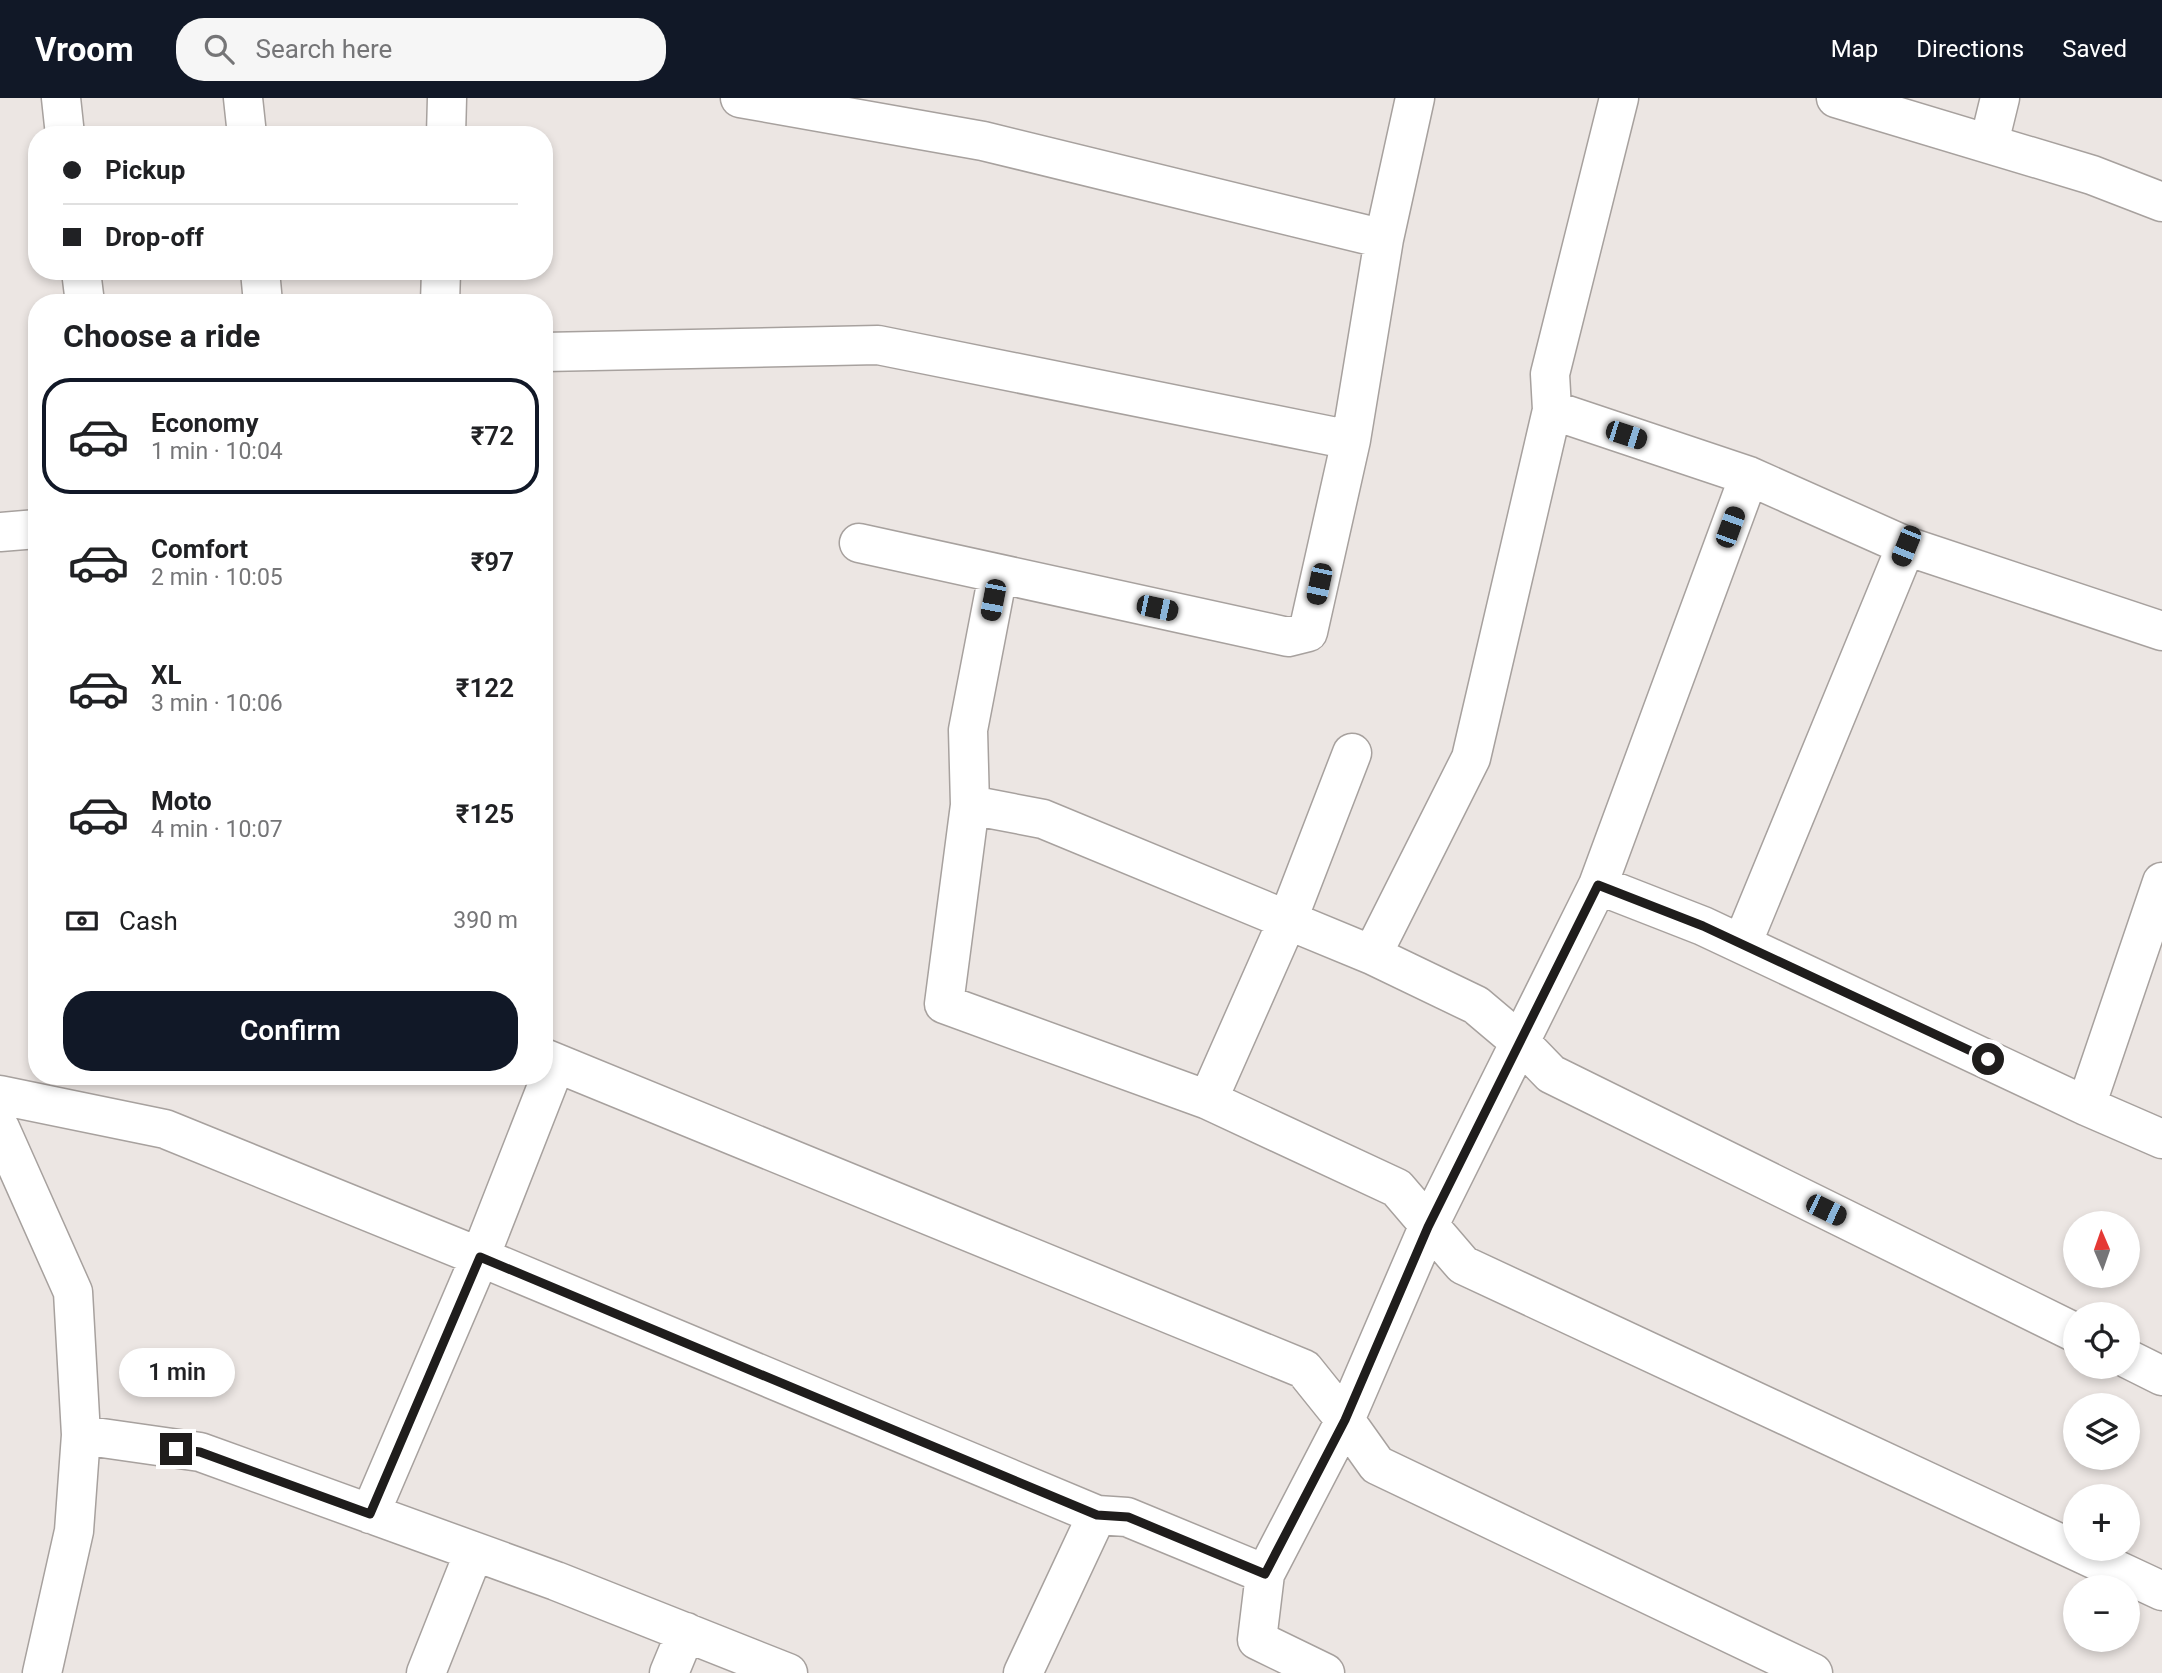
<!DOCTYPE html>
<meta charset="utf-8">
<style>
:root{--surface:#fff;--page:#f6f6f6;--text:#202124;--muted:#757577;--line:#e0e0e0;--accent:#111827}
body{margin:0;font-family:Roboto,sans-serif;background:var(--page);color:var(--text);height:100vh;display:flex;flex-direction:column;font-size:26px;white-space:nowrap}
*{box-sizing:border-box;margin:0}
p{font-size:23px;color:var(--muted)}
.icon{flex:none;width:38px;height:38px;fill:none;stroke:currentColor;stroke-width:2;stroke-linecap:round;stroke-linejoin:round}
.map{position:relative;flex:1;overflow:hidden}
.panel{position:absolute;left:28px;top:196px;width:525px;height:791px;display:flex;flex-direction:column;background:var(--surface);border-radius:28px;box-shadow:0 4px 10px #0003}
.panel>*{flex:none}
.guide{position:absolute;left:28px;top:28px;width:525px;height:154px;border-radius:28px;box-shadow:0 4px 10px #0003;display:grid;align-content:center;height:154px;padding:0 35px;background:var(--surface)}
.needle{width:46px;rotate:358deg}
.tools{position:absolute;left:2063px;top:1113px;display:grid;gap:14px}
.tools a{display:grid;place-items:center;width:77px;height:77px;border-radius:50%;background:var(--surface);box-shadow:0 4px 10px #0003;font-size:35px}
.end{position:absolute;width:32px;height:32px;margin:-16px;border:9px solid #1f1d1c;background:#fff;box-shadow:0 0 0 4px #fff}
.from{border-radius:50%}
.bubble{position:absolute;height:49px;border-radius:24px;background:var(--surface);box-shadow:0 4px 10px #0003;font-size:23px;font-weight:600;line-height:49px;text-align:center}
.car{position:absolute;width:21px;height:42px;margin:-21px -10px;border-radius:9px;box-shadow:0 0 5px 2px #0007;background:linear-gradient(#222 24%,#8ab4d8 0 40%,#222 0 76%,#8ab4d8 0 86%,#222 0)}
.guide b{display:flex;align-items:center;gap:24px;height:66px;font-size:26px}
.guide b+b{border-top:2px solid var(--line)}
.guide i{width:18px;height:18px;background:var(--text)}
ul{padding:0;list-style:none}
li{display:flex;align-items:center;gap:21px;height:116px;margin:0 14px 10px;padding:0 21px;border:4px solid transparent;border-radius:28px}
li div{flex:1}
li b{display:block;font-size:26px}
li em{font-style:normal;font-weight:600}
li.current{border-color:var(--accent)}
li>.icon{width:63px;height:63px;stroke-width:1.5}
h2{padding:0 35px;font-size:32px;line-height:84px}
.pay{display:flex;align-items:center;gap:18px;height:77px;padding:0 35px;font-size:26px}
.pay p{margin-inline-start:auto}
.primary-button{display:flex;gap:14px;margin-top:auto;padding:14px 35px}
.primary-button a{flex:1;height:80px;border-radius:28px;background:var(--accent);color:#fff;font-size:28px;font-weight:600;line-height:80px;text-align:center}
header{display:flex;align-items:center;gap:42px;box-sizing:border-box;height:98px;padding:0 35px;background:var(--accent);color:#fff}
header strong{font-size:33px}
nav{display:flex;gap:38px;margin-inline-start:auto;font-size:24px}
.search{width:490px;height:63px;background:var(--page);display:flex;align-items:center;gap:18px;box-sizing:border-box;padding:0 24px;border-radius:28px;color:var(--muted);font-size:26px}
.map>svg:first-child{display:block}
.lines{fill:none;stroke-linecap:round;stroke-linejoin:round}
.minor-casing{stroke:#a7a19e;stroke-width:41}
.minor{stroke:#fff;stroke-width:38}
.route{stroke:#1f1d1c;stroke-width:9}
</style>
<header>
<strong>Vroom</strong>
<div class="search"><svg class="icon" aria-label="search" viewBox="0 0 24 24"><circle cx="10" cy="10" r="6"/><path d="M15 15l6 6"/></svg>Search here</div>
<nav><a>Map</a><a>Directions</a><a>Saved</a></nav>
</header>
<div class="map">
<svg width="2162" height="1575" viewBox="0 0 2162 1575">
<rect width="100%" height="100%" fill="#ece6e3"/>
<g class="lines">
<!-- minor casing -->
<g class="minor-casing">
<path id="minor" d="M61,0l4,37
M243,0l4,37
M740,0l243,43 401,98
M1836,0l256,77 70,27
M446,37l1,-37
M1989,45l11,-45
M81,173l4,32
M260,173l3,32
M440,205l1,-32
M544,254l334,-7 473,95
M1552,312l197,66 157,70 256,85
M0,434l37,-3
M859,445l429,94 20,-5 43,-192 33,-201 31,-141
M998,476l-30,156 2,75 -26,199 264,96 189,88 66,77 699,326
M970,707l73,14 329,136 104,50 45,38 30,31 525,259
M1598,787l105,41 383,180 76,33
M1742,846l164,-398
M1372,857l99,-197 81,-348 -2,-36 69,-276
M544,960l760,311 41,51 32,45 436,208
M0,997l165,34 315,128 617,258 30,2 138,57
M1208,1002l80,-181 64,-166
M2086,1008l76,-224
M0,1030l73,164 8,143 -7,96 -32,142
M2128,1261l34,17
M81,1337l119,17 356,129 232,92
M370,1416l110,-257 76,-194
M426,1575l48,-121
M669,1575l17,-41
M1023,1575l74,-158
M1325,1575l-68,-33 8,-66 80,-154 83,-193 170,-342 151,-409"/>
</g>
<!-- minor -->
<use href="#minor" class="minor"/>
</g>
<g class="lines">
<!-- route -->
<path class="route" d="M176,1351l24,3 170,62 110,-257 617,258 31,2 137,57 80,-154 83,-193 170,-342 105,41 285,133"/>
</g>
</svg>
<div class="tools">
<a><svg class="needle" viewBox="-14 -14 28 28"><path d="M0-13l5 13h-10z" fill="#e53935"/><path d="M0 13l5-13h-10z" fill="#757577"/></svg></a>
<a><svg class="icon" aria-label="locate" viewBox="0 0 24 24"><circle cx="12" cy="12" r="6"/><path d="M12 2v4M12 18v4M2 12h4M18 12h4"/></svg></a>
<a><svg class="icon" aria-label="layers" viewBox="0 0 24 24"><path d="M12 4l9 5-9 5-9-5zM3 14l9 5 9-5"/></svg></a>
<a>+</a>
<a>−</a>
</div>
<i class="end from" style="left:1988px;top:961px"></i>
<i class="end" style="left:176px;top:1351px"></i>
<div class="bubble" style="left:119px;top:1250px;width:116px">1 min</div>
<i class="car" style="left:1626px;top:337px;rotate:108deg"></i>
<i class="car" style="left:1730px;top:429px;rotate:20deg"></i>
<i class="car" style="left:1906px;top:448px;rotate:202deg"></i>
<i class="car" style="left:1319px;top:486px;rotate:192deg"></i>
<i class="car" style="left:993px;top:502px;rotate:191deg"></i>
<i class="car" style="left:1157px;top:510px;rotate:102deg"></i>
<i class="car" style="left:1826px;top:1112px;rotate:116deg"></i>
<div class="guide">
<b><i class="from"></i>Pickup</b>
<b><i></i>Drop-off</b>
</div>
<section class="panel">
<h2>Choose a ride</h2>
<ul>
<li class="current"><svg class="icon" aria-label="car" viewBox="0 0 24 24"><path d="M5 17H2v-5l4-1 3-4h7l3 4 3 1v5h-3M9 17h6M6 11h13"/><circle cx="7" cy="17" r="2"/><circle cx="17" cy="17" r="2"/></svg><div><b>Economy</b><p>1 min · 10:04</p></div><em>₹72</em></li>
<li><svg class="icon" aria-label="car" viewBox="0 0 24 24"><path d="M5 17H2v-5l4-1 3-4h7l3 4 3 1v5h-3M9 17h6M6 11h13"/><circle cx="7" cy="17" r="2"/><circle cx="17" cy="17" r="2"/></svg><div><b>Comfort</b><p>2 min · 10:05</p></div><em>₹97</em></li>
<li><svg class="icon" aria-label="car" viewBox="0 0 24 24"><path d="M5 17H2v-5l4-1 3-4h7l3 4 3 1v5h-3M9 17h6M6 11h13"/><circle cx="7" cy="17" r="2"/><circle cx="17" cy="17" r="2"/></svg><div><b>XL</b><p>3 min · 10:06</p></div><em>₹122</em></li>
<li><svg class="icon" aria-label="car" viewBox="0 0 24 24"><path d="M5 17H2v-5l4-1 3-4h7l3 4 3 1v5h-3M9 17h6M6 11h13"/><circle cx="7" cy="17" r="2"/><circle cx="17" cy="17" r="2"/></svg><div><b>Moto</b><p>4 min · 10:07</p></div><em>₹125</em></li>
</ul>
<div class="pay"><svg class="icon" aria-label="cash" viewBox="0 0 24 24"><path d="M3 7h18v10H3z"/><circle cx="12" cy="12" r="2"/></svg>Cash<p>390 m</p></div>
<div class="primary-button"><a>Confirm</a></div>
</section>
</div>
